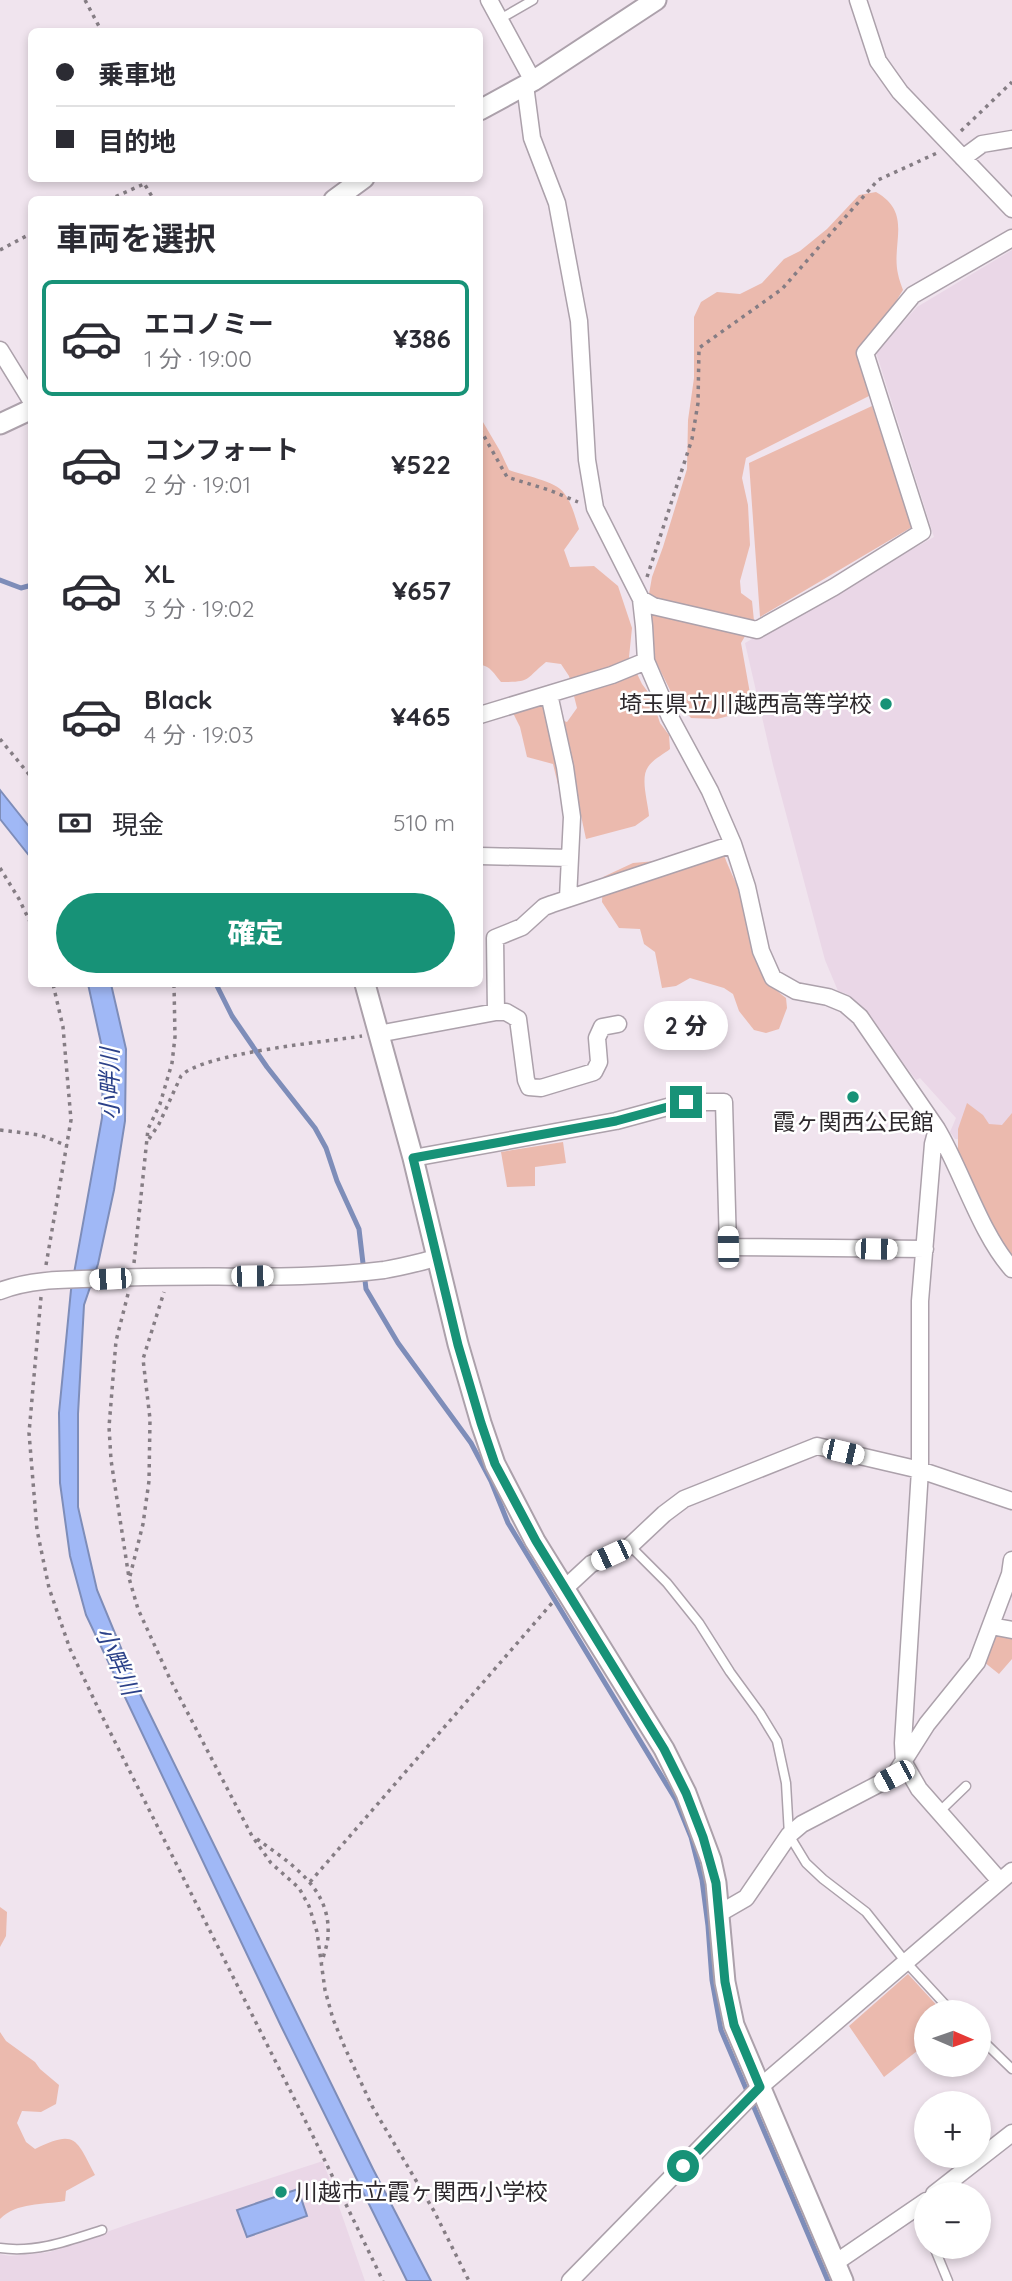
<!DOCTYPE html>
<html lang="ja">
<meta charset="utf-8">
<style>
:root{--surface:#fff;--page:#f7f7f7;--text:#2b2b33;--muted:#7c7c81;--line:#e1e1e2;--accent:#179277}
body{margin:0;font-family:Quicksand,"Noto Sans JP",sans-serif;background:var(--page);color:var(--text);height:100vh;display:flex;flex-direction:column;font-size:26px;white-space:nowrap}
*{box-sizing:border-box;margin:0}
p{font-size:23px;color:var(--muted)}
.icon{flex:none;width:38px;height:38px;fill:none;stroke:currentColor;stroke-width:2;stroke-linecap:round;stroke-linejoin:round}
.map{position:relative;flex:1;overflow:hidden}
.panel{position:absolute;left:28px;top:196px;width:455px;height:791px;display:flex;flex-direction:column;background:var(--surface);border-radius:10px;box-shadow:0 4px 10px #0003}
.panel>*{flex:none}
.hud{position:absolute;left:28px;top:28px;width:455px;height:154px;border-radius:10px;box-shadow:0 4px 10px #0003;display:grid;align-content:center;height:154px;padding:0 28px;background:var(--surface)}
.needle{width:46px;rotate:92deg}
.buttons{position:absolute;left:914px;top:2000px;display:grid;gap:14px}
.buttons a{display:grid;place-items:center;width:77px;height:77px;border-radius:50%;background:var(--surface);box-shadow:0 4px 10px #0003;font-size:35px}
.end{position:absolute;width:32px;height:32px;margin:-16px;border:9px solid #179277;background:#fff;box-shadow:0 0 0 4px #fff}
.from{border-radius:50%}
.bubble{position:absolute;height:49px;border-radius:24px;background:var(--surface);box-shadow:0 4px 10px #0003;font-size:23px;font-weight:800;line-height:49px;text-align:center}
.car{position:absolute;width:21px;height:42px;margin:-21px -10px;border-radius:9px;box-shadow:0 0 5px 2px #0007;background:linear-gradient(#fff 24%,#345 0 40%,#fff 0 76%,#345 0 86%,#fff 0)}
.hud b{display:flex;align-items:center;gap:24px;height:66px;font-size:26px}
.hud b+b{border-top:2px solid var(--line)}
.hud i{width:18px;height:18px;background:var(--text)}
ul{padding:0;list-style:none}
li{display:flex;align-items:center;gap:21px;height:116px;margin:0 14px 10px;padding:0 14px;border:4px solid transparent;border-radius:10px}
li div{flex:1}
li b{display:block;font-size:26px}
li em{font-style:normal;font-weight:800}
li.on{border-color:var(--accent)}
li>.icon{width:63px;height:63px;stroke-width:1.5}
h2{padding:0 28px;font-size:32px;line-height:84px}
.pay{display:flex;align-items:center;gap:18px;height:77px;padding:0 28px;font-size:26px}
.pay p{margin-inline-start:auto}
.cta{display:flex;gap:14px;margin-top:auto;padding:14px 28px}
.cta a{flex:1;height:80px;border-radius:42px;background:var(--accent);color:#fff;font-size:28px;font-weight:800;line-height:80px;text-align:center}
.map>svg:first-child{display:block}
.built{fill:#ead7e7}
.green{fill:#ebbaae}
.water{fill:#a0b8f6;stroke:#7e8db9;stroke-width:2}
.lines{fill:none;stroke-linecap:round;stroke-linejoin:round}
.stream{stroke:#7e8db9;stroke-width:5}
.service-casing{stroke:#aca1ab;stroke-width:11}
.minor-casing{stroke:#aca1ab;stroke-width:19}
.tertiary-casing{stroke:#aca1ab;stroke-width:23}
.path{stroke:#857d84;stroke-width:3.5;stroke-dasharray:3.5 5;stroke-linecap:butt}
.service{stroke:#fff;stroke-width:8}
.minor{stroke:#fff;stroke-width:16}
.tertiary{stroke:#fff;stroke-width:19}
.route{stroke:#179277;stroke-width:9}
.poi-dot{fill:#179277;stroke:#fff;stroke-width:2.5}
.labels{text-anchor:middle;stroke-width:5;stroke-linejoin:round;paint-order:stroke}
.poi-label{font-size:23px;fill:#2d282c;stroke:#fff;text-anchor:end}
.water-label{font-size:24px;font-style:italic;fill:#2b4189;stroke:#fff}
</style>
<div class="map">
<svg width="1012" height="2281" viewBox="0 0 1012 2281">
<rect width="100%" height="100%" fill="#f0e4ee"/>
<!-- built -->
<path class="built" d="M1012,250v890l-57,-1 -5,-7 6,-14 -36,-40 -4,2 -59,-78 -10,-8 -9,-3 -13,-31 -52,-195 -28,-122 189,-106 -58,-185 41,-45z
M323,2161l42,120h-365v-27l10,2 40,-4 82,-29z"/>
<!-- green -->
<path class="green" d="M876,192c37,21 15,51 22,82 1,5 3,11 5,16l-21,34 -16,53 3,19 -123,62 -4,20 6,27 2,40 -10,36 1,12 11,8 2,20 -13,22 10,56 -11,14 -23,6 -26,-1 -16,-18 -22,-44 -4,-62 3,-17 11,-30 24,-78 1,-49 6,-42v-61l7,-15 16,-10 23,2 22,-11 22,-24 16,-8 27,-22 32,-34z
M872,406l40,121 -152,90 -11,-154z
M480,417l20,34 9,19c13,5 47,11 55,23 8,10 11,24 15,36l-15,21 6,17 24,-1 24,20 14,42 -3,29 13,27 9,12 9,27 9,12 1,14c-6,5 -18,11 -22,18 -8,11 0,35 1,49l-14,10 -49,13 -6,-28 -4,-9 -14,-1 -9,-37 -26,-7 -7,-30 -8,-16 29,-10 6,14 20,7 10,-14 -8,-32 -8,-12 -15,-2c-22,18 -14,20 -45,20 -6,-7 -11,-17 -21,-17z
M724,855c6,17 16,34 21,51 11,42 1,62 41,92l1,10 -8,21 -13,4 -12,-3 -15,-19 -6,-17 -9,-6 -34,-10 -14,8 -14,2 -7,-36 -11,-8 -4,-15 -21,-1 -17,-26 1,-25 30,-14z
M967,1103l16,12 6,9 13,1 10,-12v146l-14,-24 -40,-84v-22z
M563,1142l3,21 -31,4v19l-28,1 -6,-35z
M1000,1633l12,3v23l-13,15 -15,-12 7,-24z
M0,1907l7,5 -1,24 -6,11z
M908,1974l35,38h-17v32l-42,33 -35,-51z
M0,2032l6,9 29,21 5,7 19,16 -3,19 -15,8 -19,-1 -5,12 9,19 9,7c41,-20 41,-10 60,26l-29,16 -1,10c-22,4 -48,1 -65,18z"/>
<!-- water -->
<path class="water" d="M0,790l31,39v29l-31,-39z
M88,984h23l15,65 -1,72 -11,69 -16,74 -14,41 -6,109v93l19,83 43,104 233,475 58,112h-24l-126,-255 -195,-411 -16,-59 -10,-73 -1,-70 12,-123 31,-172 1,-66z
M298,2189l9,27 -60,21 -10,-27z"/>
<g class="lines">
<!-- stream -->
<path class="stream" d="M0,580l21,8 11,-3
M216,984l16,32 35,51 48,61 11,20 11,33 22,48 7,60 32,54 73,100 20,38 17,42 168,277 15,37 11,43 6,46 4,54 9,50 107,251"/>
<!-- service casing -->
<g class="service-casing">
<path id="service" d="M500,19l33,-19
M630,1546l37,37 32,40 31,49 30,41 17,28 9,42 3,52 17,28 17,16 43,33 39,49 47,51
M939,1812l27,-26
M978,2036l34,33
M916,2209l10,20
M934,2247l14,34
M0,2248c36,5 68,-7 102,-18"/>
</g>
<!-- minor casing -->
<g class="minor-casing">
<path id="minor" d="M489,0l44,81
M858,0l20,61 22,31 112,117
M525,85l7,53 25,65 22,118 8,139 8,48 46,91 3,27 2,35 24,56 40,74 23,53 14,43 14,64 12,27 23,13 32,6 17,7 15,13 77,112 -4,15 -13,157v169l-17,273 1,20 15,26 81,92
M963,158l19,-14 30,-5
M0,350l32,52
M641,599l12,7 104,24 77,-43 88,-55 -57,-179 48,-58 99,-57
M549,694l16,73 7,50 -4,81
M480,715l132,-40 34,-14
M480,856l90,2
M496,1012l-1,-74 27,-11 22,-20 8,-3 181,-60
M378,1034l118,-22h10l12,7 8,61 3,7 12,1 53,-16 5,-10 -2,-24 5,-11 16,-3
M937,1129c25,42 44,106 75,140
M413,1158l203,-37 70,-19h38l4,145 197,2
M0,1291c36,-14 78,-11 117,-13 89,-4 179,3 267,-8 18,-3 36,-8 53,-12
M564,1589l27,-25 39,-18 34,-32 20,-15 133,-53 103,24 92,31
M991,1626l21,4
M720,1913l26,-15 43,-63 13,-11 92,-48 33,-52 50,-62 33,-88 2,-14
M934,2194l78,-61
M835,2263l91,-62
M570,2281l190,-194 252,-216"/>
</g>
<!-- tertiary casing -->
<g class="tertiary-casing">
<path id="tertiary" d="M480,110l53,-29 123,-81
M334,200l30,-22
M0,424l32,-15
M365,984l48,174 45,186 23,79 14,41 40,77 129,208 22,44 25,67 5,23 9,99 9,43 109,256"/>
</g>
<!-- path -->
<path class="path" d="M85,0l17,32
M961,131l51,-49
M141,178l13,22
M108,200l36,-16
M0,250l32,-17
M480,429l27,48 42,13 29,12
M647,577l45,-138 6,-36 1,-55 83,-59 96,-109 59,-27
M0,739l32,39
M0,868l19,31 13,27
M0,1130l40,5 28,11
M149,1139l10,-15 22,-48c21,-23 145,-34 181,-40
M134,1263l14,-134 12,-25 12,-41 3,-26 -1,-53
M46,1265l25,-145 -8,-93 -10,-43
M128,1294l-12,47 -7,86 2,33 18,118 9,31 32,70 82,157 19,27 28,25 10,18 8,26 8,58 8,29 12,29 27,58 62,105 35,70
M41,1297l-12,136 8,97 12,58 21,61 29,61 212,422 72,149
M130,1576l13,-52 6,-43 1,-62 -7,-60 21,-67
M257,1839c33,24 74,49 71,96 0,9 -4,18 -6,27
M310,1882l242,-279"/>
<!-- service -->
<use href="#service" class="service"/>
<!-- minor -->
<use href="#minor" class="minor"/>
<!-- tertiary -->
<use href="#tertiary" class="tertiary"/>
</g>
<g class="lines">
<!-- route -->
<path class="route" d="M683,2166l77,-79 -26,-62 -9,-43 -9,-99 -13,-46 -17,-44 -22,-44 -128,-208 -41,-77 -14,-41 -23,-78 -45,-187 203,-37 70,-19"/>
</g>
<!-- markers -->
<g class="poi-dot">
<circle cx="886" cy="704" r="7"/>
<circle cx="853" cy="1097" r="7"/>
<circle cx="281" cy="2192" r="7"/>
</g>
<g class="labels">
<!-- poi labels -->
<g class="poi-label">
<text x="872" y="712">埼玉県立川越西高等学校</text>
<text x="853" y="1130" text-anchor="middle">霞ヶ関西公民館</text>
<text x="295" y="2200" text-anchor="start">川越市立霞ヶ関西小学校</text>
</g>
<!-- water labels -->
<g class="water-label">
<text transform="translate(110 1084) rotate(-90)" y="8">小畔川</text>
<text transform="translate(117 1661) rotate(66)" y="8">小畔川</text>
</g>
</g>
</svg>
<div class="buttons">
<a><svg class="needle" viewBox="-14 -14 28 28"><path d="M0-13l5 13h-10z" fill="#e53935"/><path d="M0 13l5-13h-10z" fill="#7c7c81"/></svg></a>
<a>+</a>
<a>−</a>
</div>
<i class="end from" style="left:683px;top:2166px"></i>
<i class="end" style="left:686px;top:1102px"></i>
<div class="bubble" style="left:644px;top:1001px;width:84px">2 分</div>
<i class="car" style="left:728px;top:1247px;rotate:359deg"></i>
<i class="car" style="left:876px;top:1249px;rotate:91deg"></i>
<i class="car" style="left:252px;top:1276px;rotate:89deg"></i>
<i class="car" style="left:110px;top:1279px;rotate:267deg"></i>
<i class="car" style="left:843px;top:1452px;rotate:103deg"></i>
<i class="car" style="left:611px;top:1555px;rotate:245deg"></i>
<i class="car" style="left:894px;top:1776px;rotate:242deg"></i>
<div class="hud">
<b><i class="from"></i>乗車地</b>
<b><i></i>目的地</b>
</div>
<section class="panel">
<h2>車両を選択</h2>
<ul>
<li class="on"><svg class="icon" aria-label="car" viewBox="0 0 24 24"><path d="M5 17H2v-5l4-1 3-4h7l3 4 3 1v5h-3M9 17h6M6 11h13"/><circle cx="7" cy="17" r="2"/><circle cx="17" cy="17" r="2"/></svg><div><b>エコノミー</b><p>1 分 · 19:00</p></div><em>¥386</em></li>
<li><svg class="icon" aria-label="car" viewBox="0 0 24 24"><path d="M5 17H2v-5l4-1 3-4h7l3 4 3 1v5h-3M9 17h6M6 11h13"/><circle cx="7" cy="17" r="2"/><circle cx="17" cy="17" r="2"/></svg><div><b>コンフォート</b><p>2 分 · 19:01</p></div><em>¥522</em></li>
<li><svg class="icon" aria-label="car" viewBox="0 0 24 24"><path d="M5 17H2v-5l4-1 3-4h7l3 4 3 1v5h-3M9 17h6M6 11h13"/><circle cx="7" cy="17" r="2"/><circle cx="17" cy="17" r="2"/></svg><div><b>XL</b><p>3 分 · 19:02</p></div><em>¥657</em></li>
<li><svg class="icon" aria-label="car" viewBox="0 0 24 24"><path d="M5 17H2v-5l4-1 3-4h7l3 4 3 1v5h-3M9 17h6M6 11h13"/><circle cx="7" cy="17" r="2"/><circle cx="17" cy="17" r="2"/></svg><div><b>Black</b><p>4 分 · 19:03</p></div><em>¥465</em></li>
</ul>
<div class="pay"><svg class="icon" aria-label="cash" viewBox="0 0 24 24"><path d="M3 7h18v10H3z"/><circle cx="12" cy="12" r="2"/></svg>現金<p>510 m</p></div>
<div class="cta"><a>確定</a></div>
</section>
</div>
